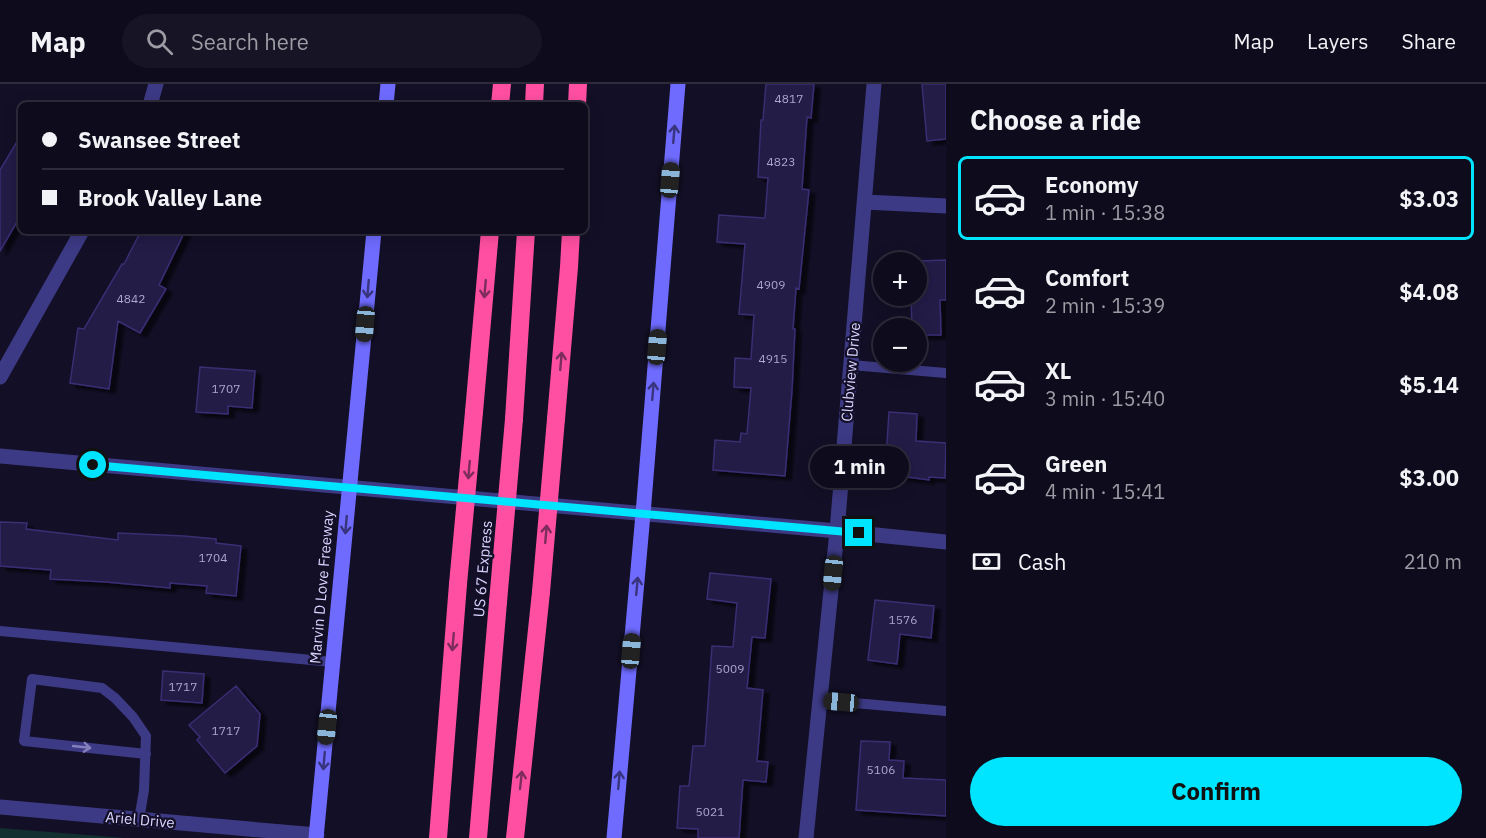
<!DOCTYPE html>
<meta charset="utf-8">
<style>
:root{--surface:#0e0b1c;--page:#171425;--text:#f1f3f6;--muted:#9b9ba3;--line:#2e2b3b;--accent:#00e5ff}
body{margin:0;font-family:"IBM Plex Sans",sans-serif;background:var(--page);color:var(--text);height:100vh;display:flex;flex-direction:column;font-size:22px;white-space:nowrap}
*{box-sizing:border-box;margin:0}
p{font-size:20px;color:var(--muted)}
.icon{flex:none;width:33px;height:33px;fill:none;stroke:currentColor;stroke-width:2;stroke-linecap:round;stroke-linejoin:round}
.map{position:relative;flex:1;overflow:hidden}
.side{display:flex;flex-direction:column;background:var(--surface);width:540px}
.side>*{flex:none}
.banner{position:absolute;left:18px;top:18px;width:570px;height:132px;border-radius:9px;box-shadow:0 3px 15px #0003,0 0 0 2px var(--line);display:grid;align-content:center;height:132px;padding:0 24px;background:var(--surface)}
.fabs{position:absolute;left:873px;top:168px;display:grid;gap:12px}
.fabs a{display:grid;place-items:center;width:54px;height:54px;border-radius:50%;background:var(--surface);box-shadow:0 3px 15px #0003,0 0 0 2px var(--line);font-size:30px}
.end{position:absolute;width:27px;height:27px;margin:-14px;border:8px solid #00e5ff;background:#111;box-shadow:0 0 0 3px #111}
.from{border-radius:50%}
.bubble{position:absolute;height:42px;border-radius:21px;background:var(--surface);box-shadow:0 3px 15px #0003,0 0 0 2px var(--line);font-size:20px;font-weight:700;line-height:42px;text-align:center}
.car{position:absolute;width:18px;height:36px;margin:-18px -9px;border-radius:8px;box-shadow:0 0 4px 2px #0007;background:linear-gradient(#222 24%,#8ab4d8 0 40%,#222 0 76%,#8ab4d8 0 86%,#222 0)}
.banner b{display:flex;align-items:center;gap:21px;height:57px;font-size:22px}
.banner b+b{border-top:2px solid var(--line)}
.banner i{width:15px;height:15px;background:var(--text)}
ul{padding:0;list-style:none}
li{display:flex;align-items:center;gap:18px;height:84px;margin:0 12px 9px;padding:0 12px;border:3px solid transparent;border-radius:9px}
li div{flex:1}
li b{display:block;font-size:22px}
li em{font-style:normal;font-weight:700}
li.selected{border-color:var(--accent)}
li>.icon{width:54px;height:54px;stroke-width:1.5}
h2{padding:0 24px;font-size:27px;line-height:72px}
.pay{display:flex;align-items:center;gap:15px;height:66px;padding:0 24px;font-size:22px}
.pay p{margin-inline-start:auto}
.cta{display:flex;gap:12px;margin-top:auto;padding:12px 24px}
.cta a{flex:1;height:69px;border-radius:36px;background:var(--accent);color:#111;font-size:24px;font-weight:700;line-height:69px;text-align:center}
header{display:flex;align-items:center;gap:36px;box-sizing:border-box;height:84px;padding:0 30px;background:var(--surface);border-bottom:2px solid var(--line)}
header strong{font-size:28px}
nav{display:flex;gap:33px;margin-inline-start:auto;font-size:21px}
.search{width:420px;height:54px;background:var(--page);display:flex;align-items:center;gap:15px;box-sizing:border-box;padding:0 21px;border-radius:33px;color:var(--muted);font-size:22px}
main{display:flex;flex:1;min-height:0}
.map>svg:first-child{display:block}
.green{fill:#12302f}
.building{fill:#241b47;stroke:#3b2d73;stroke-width:1.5;filter:url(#shadow)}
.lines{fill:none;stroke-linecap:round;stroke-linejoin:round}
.service{stroke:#3d3a85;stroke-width:10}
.minor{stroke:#3d3a85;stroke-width:15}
.tertiary{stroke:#3d3a85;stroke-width:15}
.secondary{stroke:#6f6bff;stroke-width:15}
.motorway{stroke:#ff4fa3;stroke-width:18}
.motorway-bridge{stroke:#ff4fa3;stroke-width:18}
.oneway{stroke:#38347d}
.oneway2{stroke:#7d2c5e}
.oneway3{stroke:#837fbc}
.route{stroke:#00e5ff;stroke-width:8}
.labels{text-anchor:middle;stroke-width:4.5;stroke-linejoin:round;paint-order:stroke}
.number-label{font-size:12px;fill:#aca6d1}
.street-label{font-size:15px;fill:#d9d4ff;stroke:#130f26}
</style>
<header>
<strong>Map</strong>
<div class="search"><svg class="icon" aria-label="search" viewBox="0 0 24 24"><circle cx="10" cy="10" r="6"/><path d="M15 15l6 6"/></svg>Search here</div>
<nav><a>Map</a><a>Layers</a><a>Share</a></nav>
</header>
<main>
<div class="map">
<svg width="946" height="754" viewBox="0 0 946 754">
<defs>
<filter id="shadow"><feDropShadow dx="6" dy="4" stdDeviation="1.5" flood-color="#0009"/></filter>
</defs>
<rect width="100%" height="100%" fill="#130f26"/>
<!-- green -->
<path class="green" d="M0,744l125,10h-125z"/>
<!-- building -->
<path class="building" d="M766,0h48l-3,34 -4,-1 -2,29 -3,43 7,1 -10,99 -3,-1 -3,41h2l-3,61 -7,86 -72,-6 2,-30 25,2 1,-9 6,1 4,-46 -17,-1 1,-29 16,1 3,-44 -15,-1 6,-70 -28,-2 2,-27 46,3 3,-40 -10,-1 3,-57h2z
M922,0h24v55l-19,2z
M21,51v80l-21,36v-81z
M141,147h44l-26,54 7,4 -26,44 -22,-12 -9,68 -39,-6 8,-55 6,1 38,-65h2z
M946,176v40h-6l1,35h-25v-7h-4l-1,-32h5v-30h3v-5z
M200,283l55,4 -3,37 -24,-2v8l-32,-2z
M889,328l28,2 -1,27 30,2 -1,35 -16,-1v3l-44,-6z
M0,438l27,1 -1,6 92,11v-7l66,3 32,3v4l25,3 -5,50 -30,-3 1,-7 -37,-3v5l-64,-6 -56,-3 1,-9 -51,-4z
M710,489l61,6 -6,59 -13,-1 -5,51 16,2 -6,71 11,1 -2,20 -23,-2 -4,58h-41v-9l-21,-1 3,-42h9l4,-40h12l7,-100 21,1 4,-44 -30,-4z
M875,516l59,6 -3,32 -31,-4 -3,30 -29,-4z
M163,587l41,3 -2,29 -41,-3z
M236,602l24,28 -3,32 -32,27 -28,-33 3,-3 -11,-12z
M861,657l29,1 -1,18 15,1 -1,17 43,2v36l-90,-6z"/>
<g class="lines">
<!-- service -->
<path class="service" d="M851,281l95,8
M0,547l333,31
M820,616l126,11
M139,736l5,-30 2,-54 -13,-19 -18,-19 -13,-10 -70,-9 -8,62 122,13"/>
<!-- minor -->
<path class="minor" d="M150,21l6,-21
M865,118l81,4
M0,293l82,-146
M0,723l317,28
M806,754l31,-307 37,-447"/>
<!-- tertiary -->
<path class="tertiary" d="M0,372l837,75 109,11"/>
<!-- secondary -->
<path class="secondary" d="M386,21l2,-21
M316,754l58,-607
M614,754l29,-324 35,-430"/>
<!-- motorway -->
<path class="motorway" d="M500,21l2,-21
M534,21l1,-21
M577,21l1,-21
M474,328l16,-181
M514,335l12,-188
M556,335l13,-152 2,-36
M438,754l20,-254
M478,754l20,-236
M515,754l26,-246"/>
<!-- motorway-bridge -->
<path class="motorway-bridge" d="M458,500l16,-172
M541,508l15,-173
M498,518l16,-183"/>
</g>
<!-- one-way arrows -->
<defs><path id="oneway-shaft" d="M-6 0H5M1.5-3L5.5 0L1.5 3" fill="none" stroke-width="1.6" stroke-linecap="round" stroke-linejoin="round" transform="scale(1.5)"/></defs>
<g class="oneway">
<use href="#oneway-shaft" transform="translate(674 50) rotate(-85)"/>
<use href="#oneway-shaft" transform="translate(368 205) rotate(95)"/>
<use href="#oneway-shaft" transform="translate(653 307) rotate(-85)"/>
<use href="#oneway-shaft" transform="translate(346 441) rotate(95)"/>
<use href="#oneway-shaft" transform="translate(637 502) rotate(-85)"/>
<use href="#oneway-shaft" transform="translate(324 677) rotate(95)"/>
<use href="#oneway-shaft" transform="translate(619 696) rotate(-85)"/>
</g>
<g class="oneway2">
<use href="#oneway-shaft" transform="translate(485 205) rotate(95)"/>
<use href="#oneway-shaft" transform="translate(561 277) rotate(-85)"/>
<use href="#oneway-shaft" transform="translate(469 386) rotate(95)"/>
<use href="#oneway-shaft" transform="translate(546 450) rotate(-85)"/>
<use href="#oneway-shaft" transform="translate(453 558) rotate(95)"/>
<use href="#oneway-shaft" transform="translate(521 696) rotate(-84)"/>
</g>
<use class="oneway3" href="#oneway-shaft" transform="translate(82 663) rotate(6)"/>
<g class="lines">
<!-- route -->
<path class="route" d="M93,381l766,68"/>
</g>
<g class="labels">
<!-- number labels -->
<g class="number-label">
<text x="789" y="19">4817</text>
<text x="781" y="82">4823</text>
<text x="771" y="205">4909</text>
<text x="131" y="219">4842</text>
<text x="773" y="279">4915</text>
<text x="226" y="309">1707</text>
<text x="213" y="478">1704</text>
<text x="903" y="540">1576</text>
<text x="730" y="589">5009</text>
<text x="183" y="607">1717</text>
<text x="226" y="651">1717</text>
<text x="881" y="690">5106</text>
<text x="710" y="732">5021</text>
</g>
<!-- street labels -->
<g class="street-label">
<text transform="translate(851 288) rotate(-85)" y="5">Clubview Drive</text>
<text transform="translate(483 485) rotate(-85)" y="5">US 67 Express</text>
<text transform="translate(322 503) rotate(-85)" y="5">Marvin D Love Freeway</text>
<text transform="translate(140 736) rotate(5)" y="5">Ariel Drive</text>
</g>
</g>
</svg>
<div class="fabs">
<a>+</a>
<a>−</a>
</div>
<i class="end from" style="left:93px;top:381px"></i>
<i class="end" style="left:859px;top:449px"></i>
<div class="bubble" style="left:810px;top:362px;width:99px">1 min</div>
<i class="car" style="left:670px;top:96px;rotate:5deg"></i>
<i class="car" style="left:365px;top:240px;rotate:185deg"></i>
<i class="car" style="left:657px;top:263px;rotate:5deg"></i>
<i class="car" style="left:833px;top:489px;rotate:186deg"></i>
<i class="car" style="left:631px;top:567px;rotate:5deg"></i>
<i class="car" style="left:841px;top:618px;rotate:275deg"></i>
<i class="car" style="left:327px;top:643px;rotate:186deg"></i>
<div class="banner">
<b><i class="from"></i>Swansee Street</b>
<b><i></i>Brook Valley Lane</b>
</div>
</div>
<section class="side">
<h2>Choose a ride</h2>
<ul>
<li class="selected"><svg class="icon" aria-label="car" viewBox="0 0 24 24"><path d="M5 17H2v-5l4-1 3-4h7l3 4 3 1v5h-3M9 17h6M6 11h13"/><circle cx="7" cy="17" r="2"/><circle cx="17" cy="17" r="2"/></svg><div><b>Economy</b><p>1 min · 15:38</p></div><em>$3.03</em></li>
<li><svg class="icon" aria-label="car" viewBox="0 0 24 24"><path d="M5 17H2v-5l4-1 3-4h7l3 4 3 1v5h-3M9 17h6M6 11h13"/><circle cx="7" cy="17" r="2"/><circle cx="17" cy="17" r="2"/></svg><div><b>Comfort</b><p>2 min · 15:39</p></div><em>$4.08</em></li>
<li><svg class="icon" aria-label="car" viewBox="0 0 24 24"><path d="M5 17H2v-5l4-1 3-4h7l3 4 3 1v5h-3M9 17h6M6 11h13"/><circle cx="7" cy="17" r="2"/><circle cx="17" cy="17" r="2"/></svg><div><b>XL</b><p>3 min · 15:40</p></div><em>$5.14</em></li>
<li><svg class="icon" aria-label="car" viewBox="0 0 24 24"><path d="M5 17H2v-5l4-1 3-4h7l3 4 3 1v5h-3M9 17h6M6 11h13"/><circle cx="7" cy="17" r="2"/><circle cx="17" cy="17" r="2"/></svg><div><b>Green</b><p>4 min · 15:41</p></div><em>$3.00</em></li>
</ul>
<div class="pay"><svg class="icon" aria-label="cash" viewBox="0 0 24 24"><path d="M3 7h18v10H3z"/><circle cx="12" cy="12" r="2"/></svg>Cash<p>210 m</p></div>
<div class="cta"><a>Confirm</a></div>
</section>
</main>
